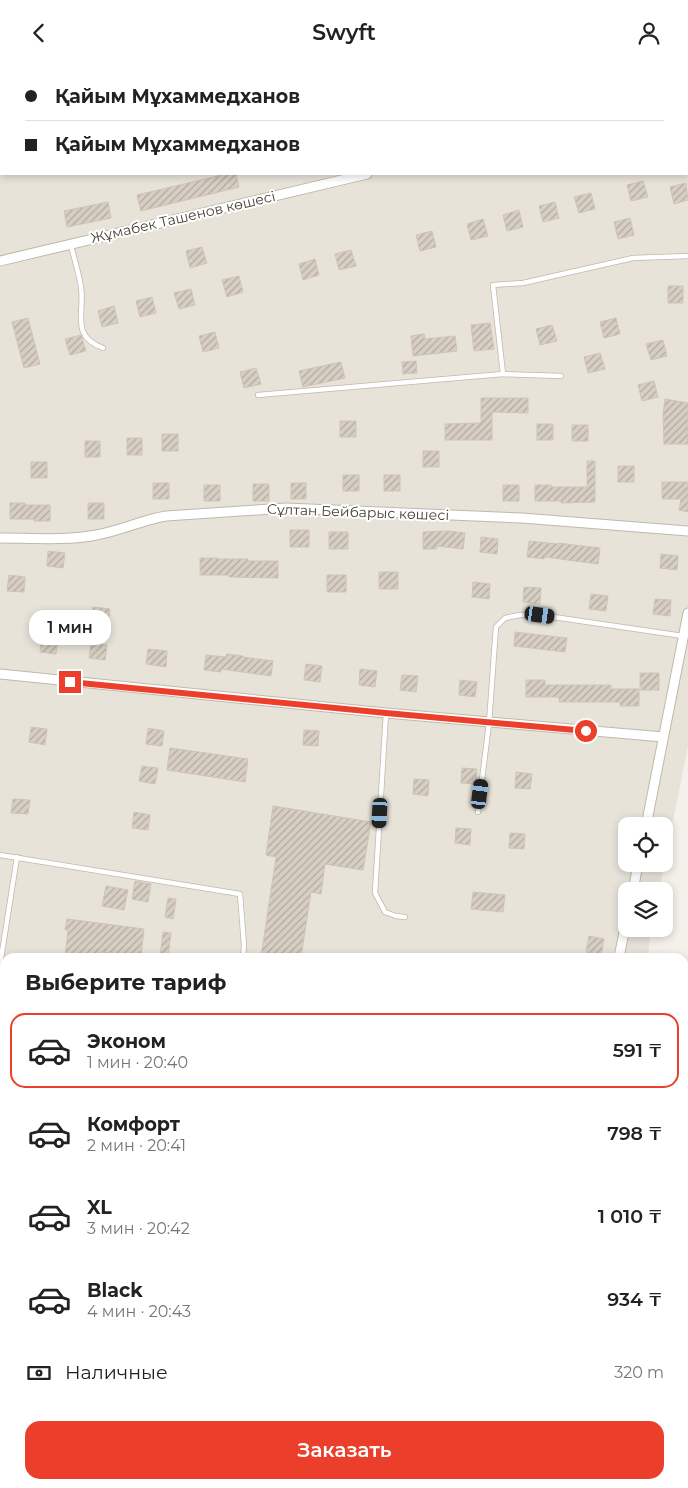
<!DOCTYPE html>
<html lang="ru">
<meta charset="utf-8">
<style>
:root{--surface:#fff;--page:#f2f2f2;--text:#222;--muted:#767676;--line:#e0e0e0;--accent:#eb3f2b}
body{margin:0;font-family:Montserrat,sans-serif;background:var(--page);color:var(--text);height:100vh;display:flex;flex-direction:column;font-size:19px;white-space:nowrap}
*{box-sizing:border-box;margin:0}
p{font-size:16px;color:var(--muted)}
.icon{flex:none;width:28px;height:28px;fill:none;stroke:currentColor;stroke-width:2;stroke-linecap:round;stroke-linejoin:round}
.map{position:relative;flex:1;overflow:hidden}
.details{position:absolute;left:0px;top:888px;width:689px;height:536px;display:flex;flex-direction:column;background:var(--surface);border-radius:15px 15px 0 0;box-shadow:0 2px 8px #0003}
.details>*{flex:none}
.top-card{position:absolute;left:0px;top:0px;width:689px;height:110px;box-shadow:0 2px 8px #0003;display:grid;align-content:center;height:110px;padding:0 25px;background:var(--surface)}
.controls{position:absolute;left:618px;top:752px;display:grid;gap:10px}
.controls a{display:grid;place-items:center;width:55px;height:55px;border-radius:10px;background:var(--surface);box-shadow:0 2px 8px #0003;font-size:25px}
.end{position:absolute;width:22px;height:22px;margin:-11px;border:6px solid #eb3f2b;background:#fff;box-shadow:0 0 0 2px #fff}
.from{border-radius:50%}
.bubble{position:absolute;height:35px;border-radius:15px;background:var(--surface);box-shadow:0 2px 8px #0003;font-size:16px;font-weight:600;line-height:35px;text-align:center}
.car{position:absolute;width:15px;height:30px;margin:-15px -8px;border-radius:6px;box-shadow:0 0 4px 1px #0007;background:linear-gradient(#222 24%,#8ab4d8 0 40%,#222 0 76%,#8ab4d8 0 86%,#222 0)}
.top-card b{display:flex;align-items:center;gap:18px;height:48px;font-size:19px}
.top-card b+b{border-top:1px solid var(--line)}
.top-card i{width:12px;height:12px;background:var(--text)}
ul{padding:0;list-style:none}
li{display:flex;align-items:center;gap:15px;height:75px;margin:0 10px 8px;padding:0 15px;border:2px solid transparent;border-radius:15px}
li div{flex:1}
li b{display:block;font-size:19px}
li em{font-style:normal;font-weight:600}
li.selected{border-color:var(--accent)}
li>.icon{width:45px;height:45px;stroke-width:1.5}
h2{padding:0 25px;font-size:22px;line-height:60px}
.pay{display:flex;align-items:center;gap:12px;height:55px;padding:0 25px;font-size:19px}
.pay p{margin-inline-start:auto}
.primary-button{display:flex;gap:10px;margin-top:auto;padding:10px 25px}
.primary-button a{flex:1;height:58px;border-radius:15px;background:var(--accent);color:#fff;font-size:20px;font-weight:600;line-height:58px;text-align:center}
header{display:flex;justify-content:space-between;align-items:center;height:65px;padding:0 25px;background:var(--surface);font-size:22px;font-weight:600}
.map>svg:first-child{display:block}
.residential{fill:#e8e3d9;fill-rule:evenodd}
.forest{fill:url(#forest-firs)}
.building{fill:url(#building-hatch);stroke:#d0c4b4}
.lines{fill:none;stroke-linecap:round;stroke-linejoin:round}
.lane-casing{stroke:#bfb8ae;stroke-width:6}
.street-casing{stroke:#bfb8ae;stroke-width:11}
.lane{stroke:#fff;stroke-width:4.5}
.street{stroke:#fff;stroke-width:9}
.route{stroke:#eb3f2b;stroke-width:6}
.labels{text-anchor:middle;stroke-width:4;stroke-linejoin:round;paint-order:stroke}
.street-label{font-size:14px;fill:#484139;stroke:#fff}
</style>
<header><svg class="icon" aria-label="back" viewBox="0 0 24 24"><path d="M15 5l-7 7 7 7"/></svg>Swyft<svg class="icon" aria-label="person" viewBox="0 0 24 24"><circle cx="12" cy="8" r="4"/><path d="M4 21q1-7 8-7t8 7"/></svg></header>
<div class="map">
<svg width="688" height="1423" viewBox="0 0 688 1423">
<defs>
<pattern id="forest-firs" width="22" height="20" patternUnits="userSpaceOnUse" patternTransform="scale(1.25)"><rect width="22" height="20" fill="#d2e5b7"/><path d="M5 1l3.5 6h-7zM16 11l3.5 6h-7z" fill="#b6c69e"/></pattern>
<pattern id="building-hatch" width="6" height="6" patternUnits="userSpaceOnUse" patternTransform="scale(1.25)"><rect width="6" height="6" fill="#d8cfc4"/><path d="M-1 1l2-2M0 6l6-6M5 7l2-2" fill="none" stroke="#b1aaa0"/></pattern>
</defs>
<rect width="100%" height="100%" fill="#f4f1eb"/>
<!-- residential -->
<path class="residential" d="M0,0h688v681l-29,145h-33v38h25l-3,28h-643v527h596v4h-601zM1,1h687v108h-687zM626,761h38v38h-38z"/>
<!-- forest -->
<path class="forest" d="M688,1398v25h-43l8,-4h31v-18z"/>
<!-- building -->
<path class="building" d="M226,109h10l3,13 -98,24 -4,-16z
M643,116l5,16 -17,4 -4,-16z
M686,118l2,17 -14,4 -4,-17z
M591,128l4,16 -16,4 -5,-16z
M108,137l3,16 -44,9 -3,-16z
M555,137l4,16 -16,4 -4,-16z
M519,145l4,17 -16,4 -4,-16z
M630,153l4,17 -16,4 -4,-17z
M483,154l5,17 -17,4 -4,-16z
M432,166l4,16 -16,4 -4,-16z
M202,182l5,16 -17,5 -4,-17z
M351,185l5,16 -17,4 -4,-16z
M315,194l4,16 -16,5 -4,-16z
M239,211l4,16 -16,5 -5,-17z
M668,221h15v17h-15z
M191,224l4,16 -16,4 -5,-16z
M152,232l4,16 -16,4 -4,-16z
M114,241l4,17 -16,4 -4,-16z
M28,253l12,46 -16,4 -12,-46z
M616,253l4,16 -16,4 -4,-16z
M490,258l4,26 -20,2 -3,-26z
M552,260l5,16 -17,4 -4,-16z
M215,267l4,16 -16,4 -4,-16z
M424,269l1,5 30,-3 2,15 -44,5 -2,-20z
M81,270l5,16 -16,4 -5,-16z
M663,275l4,16 -16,4 -5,-16z
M600,288l5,16 -17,4 -4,-16z
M416,296l1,12 -14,1 -1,-12z
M341,297l4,16 -42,9 -4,-16z
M256,303l5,16 -17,4 -4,-16z
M654,316l4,16 -16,4 -4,-16z
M481,333h47v15l-36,-1v28h-47v-16l36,-1z
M665,334l23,4v41h-24l-1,-29z
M340,356h16v16h-16z
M537,359h16v16h-16z
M572,360h16v16h-16z
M162,369h16v17h-16z
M127,373h15v17h-15z
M85,376h15v16h-15z
M423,386h16v16h-16z
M587,396h8v41l-34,1v-2h-26v-16h16v2h36z
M31,397h16v16h-16z
M618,401h16v16h-16z
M343,410h16v16h-16z
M384,410h16v16h-16z
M662,417h26v30l-9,-2 2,-11h-19z
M153,418h16v16h-16z
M291,418h15v16h-15z
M253,419h16v17h-16z
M204,420h16v16h-16z
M503,420h16v16h-16z
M10,438h15v2h25v16h-16v-2h-24z
M88,438h16v16h-16z
M290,465h19v17h-19z
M448,466l17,2 -2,16 -26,-3v3h-14v-17z
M329,467h19v17h-19z
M481,472l17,2 -1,15 -17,-2z
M529,476l29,3v-1l42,5 -2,16 -53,-7 -1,2 -17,-2z
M48,486l17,2 -2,15 -16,-2z
M661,489l17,2 -1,14 -17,-2z
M200,493h18v1h30v2h30v17l-49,-1v-2h-29z
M379,507h19v17h-19z
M9,510l16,2 -1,15 -17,-1z
M327,510h19v17h-19z
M473,517l17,2 -1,15 -17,-2z
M524,522l17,1 -1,16 -17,-2z
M591,529l17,2 -2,15 -17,-2z
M655,534l16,1 -1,16 -17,-2z
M93,542l17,2 -2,15 -17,-1z
M515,567l52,6 -2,14 -51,-6z
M42,572l16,1 -2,16 -16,-2z
M91,578l16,2 -2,15 -16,-2z
M148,584l19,2 -1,16 -20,-3z
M227,589l16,2v1l30,4 -2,15 -50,-7v3l-17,-2 2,-15 20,2z
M306,599l16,2 -2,16 -16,-2z
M360,604l17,2 -2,16 -16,-2z
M640,608h19v17h-19z
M402,610l16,1 -2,16 -16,-2z
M460,615l17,2 -2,15 -16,-2z
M526,615h19v5h66v4h28v17h-19v-4h-61v-5h-33z
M31,662l16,2 -2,16 -16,-3z
M148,663l16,3 -2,15 -16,-2z
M304,665l15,1 -1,15 -15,-1z
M170,683l78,11 -3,23 -78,-12z
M142,701l16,2 -3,16 -16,-3z
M462,703l15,1 -1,15 -15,-1z
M516,707l16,2 -2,15 -15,-1z
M414,714l15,1 -1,16 -15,-2z
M13,734l17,1 -2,14 -17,-1z
M273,741l98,16 -8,48 -38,-6 -4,30 -10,-2 -10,65h-40l15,-100 -10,-2z
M134,747l16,3 -2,15 -16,-2z
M456,763l15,1 -1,16 -15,-2z
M510,768l15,1 -1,15 -15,-1z
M135,816l16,3 -3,18 -16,-3z
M106,821l22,4 -4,20 -22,-4z
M473,827l32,3 -2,17 -32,-3z
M168,833l8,1 -3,20 -8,-2z
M67,854l77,10 -3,27 -40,-4 -1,5h-35l3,-27h-3z
M163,867l8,1 -3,24h-8z
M589,871l15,3 -3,16 -15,-3z"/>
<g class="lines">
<!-- lane casing -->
<g class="lane-casing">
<path id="lane" d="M71,180c3,14 8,28 10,42 4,26 -11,49 22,61
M503,309l-10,-89 30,-2 110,-25 55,-2
M258,330l245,-21 58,2
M386,648l-11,180 10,19 11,4 9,1
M478,747l11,-89 7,-96 9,-9 15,-3h20l143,21
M0,790l240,39 4,51 -1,12
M0,900l17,-108
M0,1216l5,1
M0,1382l5,1
M187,1419l25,4
M404,1419l18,4
M217,1423l1,-4
M587,1423l1,-4"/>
</g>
<!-- street casing -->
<g class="street-casing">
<path id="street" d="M0,196l367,-87
M0,473c31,0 66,3 96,-3 24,-4 46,-15 70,-19l120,-8 236,10 166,13
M0,609l386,39 277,24
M646,761l42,-213
M633,826l5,-27
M619,892l7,-34
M0,1023h5"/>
</g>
<!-- lane -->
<use href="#lane" class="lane"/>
<!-- street -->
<use href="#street" class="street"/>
</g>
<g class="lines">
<!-- route -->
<path class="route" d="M70,617l316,31 200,18"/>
</g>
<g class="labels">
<!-- street labels -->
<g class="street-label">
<text transform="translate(183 152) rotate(-13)" y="5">Жұмабек Ташенов көшесі</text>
<text transform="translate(358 447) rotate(2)" y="5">Сұлтан Бейбарыс көшесі</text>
</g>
</g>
</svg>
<div class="controls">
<a><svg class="icon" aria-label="locate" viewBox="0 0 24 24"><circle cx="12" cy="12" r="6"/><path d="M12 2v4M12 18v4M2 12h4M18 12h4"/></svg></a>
<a><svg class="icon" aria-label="layers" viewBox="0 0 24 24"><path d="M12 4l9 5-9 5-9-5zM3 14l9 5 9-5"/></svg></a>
</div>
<i class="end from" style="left:586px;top:666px"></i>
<i class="end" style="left:70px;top:617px"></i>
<div class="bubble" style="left:29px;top:545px;width:82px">1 мин</div>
<i class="car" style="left:540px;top:550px;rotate:98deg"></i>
<i class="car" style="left:480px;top:729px;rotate:7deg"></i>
<i class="car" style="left:380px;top:748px;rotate:183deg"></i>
<div class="top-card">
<b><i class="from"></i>Қайым Мұхаммедханов</b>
<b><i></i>Қайым Мұхаммедханов</b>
</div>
<section class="details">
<h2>Выберите тариф</h2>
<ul>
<li class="selected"><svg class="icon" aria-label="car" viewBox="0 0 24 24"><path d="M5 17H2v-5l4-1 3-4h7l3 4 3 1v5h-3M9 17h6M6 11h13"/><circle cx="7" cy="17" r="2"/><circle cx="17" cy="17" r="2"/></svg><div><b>Эконом</b><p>1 мин · 20:40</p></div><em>591 ₸</em></li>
<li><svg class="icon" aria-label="car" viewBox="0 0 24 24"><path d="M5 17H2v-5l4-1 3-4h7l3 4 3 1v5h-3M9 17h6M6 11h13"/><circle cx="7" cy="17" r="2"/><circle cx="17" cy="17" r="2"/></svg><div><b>Комфорт</b><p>2 мин · 20:41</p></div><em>798 ₸</em></li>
<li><svg class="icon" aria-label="car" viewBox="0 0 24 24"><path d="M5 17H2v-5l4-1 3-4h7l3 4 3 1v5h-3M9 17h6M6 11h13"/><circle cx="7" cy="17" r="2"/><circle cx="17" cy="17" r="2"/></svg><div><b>XL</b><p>3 мин · 20:42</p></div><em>1 010 ₸</em></li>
<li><svg class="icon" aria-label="car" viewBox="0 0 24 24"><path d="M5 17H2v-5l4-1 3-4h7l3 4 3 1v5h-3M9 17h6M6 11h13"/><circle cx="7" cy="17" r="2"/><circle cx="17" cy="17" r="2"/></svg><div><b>Black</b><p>4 мин · 20:43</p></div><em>934 ₸</em></li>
</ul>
<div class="pay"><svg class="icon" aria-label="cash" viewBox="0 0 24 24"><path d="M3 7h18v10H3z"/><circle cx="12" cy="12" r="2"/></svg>Наличные<p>320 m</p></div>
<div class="primary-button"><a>Заказать</a></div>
</section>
</div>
